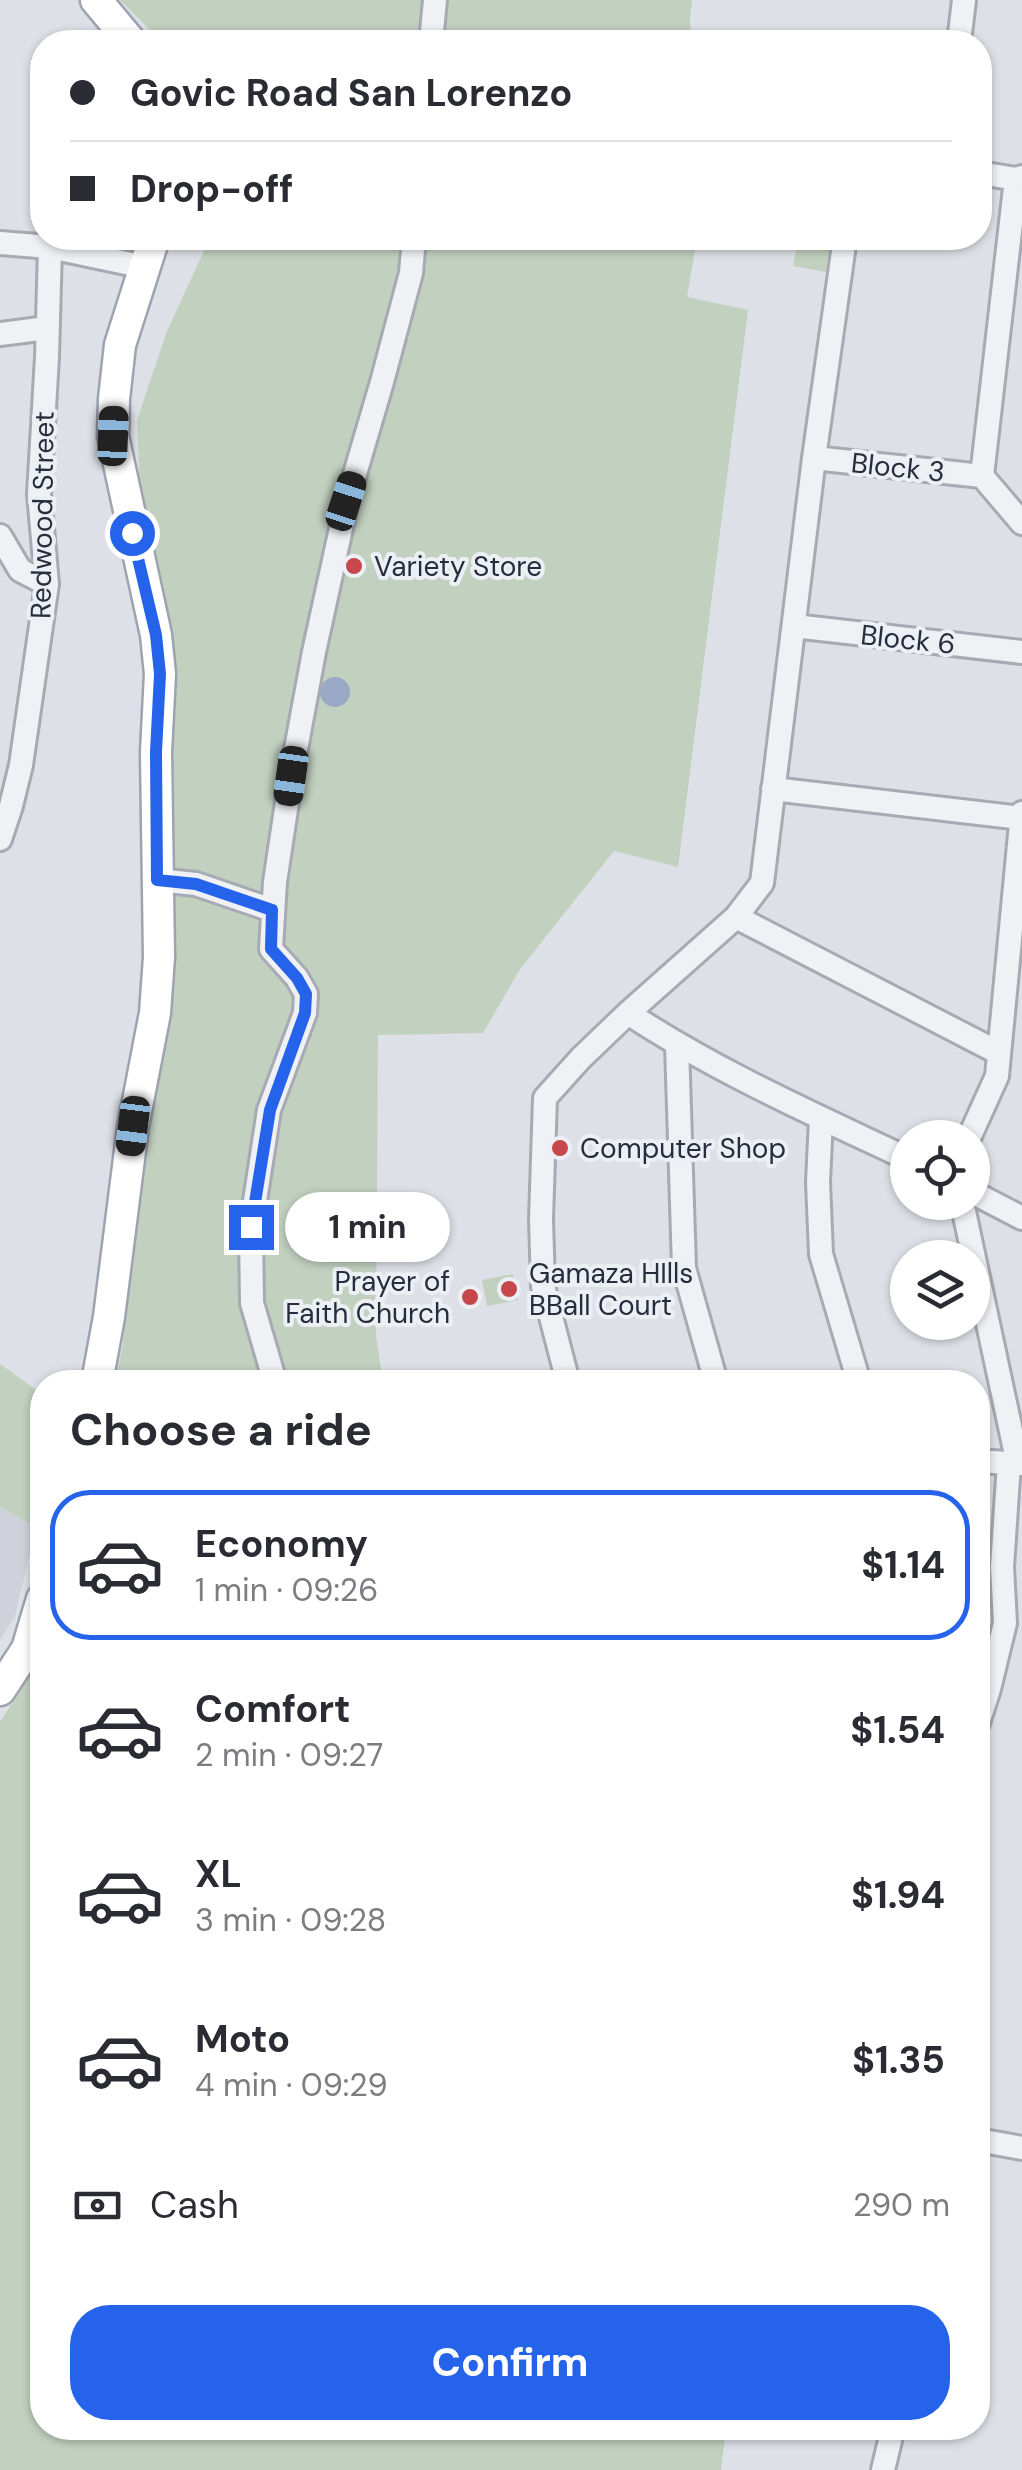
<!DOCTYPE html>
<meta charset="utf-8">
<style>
:root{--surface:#fff;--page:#f7f7f7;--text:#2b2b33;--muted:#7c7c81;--line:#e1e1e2;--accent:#2563eb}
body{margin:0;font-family:"DM Sans",sans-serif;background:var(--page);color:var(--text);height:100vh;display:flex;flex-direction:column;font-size:38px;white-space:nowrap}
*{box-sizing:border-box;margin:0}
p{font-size:32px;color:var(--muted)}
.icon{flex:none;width:55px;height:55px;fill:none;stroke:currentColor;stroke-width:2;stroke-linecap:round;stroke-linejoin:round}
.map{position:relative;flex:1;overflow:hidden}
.side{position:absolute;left:30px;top:1370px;width:960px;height:1070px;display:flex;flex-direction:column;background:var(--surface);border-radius:40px;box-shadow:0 2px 8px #0004}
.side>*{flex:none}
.banner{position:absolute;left:30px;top:30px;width:962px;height:220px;border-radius:40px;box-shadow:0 2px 8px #0004;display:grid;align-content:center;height:220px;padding:0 40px;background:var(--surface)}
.tools{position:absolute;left:890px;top:1120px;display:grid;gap:20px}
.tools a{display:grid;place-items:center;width:100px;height:100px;border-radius:50%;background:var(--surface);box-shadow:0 2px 8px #0004;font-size:50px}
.end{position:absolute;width:45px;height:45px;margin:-22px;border:12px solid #2563eb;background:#fff;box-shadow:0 0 0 5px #fff}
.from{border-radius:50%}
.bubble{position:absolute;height:70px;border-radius:35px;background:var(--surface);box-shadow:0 2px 8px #0004;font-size:32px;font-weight:700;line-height:70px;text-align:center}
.car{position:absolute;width:30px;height:60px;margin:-30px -15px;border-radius:12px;box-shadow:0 0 8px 2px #0007;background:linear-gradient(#222 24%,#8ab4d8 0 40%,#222 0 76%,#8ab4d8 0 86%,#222 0)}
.banner b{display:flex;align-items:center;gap:35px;height:95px;font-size:38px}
.banner b+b{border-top:2px solid var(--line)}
.banner i{width:25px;height:25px;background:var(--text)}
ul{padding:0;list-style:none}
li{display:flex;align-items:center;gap:30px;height:150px;margin:0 20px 15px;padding:0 20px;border:5px solid transparent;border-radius:40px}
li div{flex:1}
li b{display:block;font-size:38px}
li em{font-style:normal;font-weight:700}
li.current{border-color:var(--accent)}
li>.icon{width:90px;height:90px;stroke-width:1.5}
h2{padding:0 40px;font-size:45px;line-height:120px}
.pay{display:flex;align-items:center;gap:25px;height:110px;padding:0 40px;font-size:38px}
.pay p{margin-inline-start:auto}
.primary-button{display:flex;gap:20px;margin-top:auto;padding:20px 40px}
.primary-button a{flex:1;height:115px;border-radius:40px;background:var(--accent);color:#fff;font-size:40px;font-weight:700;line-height:115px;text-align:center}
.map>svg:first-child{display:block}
.built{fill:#cfd2db}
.green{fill:#c1d0bf}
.water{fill:#9aa9c5}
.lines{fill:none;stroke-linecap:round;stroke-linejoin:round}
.minor-casing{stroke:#a7aab3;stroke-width:28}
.major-casing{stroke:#9da3b1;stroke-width:35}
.minor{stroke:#f0f1f5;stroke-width:22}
.major{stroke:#fff;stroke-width:30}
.route{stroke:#2563eb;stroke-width:12}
.poi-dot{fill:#c6484b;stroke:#eceff4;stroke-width:4}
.labels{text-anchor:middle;stroke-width:8;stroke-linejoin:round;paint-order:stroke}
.street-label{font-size:28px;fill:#282c3c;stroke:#eceff4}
.poi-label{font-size:28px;fill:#282c3c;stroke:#eceff4;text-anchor:start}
</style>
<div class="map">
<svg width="1022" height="2470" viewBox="0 0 1022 2470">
<rect width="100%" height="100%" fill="#dde0e6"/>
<!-- built -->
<path class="built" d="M0,1507l36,20 -21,89 -15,24z"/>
<!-- green -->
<path class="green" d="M120,0h572l-2,19 2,23h-530z
M210,238h487l-10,59 61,13 -70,557 -64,-16 -94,118 -37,64 -105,2 -2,301 7,46h-268l8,-38 10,-171 28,-152 -24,-601 30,-89z
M798,239l32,6 -4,27 -33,-6z
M513,1274l5,26 -31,6 -5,-26z
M0,1364l42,30v111l-6,22 -36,-20z
M42,1656v772h684l-5,42h-721v-748z"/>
<!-- water -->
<path class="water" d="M320 692a15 15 0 1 1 30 0a15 15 0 1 1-30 0Z"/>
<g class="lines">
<!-- minor casing -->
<g class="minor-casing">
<path id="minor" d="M431,42l4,-42
M959,42l5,-42
M980,173l36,6
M1022,177l-6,2 -34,297 40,47
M0,243l50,4 95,20
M0,334l47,-6
M814,458l168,18
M0,536l20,34 27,14
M794,626l228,26
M773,789l248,29
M0,839l11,-33 10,-41 26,-181 -8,-90 8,-137 3,-110
M157,880l39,4 76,26
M736,917l263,136
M628,1013c88,58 185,101 280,146
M677,1045l7,223 32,114
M821,1118l-3,64 3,72 38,128
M969,1138l28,-62 25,-263
M972,1192l50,26
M962,1202l56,262
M275,1382l-23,-79 -1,-76 18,-117 36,-97 1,-19 -9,-16 -26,-29 4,-67 16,-106 23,-124 33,-151 35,-119 29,-109 3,-35
M568,1382l-25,-96 -2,-67 4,-121 36,-40 47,-45 108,-96 26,-34 52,-425 31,-220
M978,1461l44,3
M978,1723l11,-34 16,-66 -3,-56 7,-104
M978,2140l44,8
M883,2470l10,-42"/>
</g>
<!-- major casing -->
<g class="major-casing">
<path id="major" d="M96,0l35,42
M97,1382l12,-65 24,-190 22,-114 4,-56 -3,-205 4,-78 -4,-39 -43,-199 1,-37 6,-54 34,-107
M0,1690l27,-41 15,-50"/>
</g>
<!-- minor -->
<use href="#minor" class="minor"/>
<!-- major -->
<use href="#major" class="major"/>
</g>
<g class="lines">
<!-- route -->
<path class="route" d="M132,533l24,102 4,39 -4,78 1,128 39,4 76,26 -1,39 26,29 9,16 -1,19 -35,97 -19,117"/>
</g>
<!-- markers -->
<g class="poi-dot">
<circle cx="354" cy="566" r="10"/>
<circle cx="560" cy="1148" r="10"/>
<circle cx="509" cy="1289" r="10"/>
<circle cx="470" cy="1297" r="10"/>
</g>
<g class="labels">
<!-- street labels -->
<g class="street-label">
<text transform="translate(898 467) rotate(6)" y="10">Block 3</text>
<text transform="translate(42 515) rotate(-89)" y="10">Redwood Street</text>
<text transform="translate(908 639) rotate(6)" y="10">Block 6</text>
</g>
<!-- poi labels -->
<g class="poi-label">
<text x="374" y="576">Variety Store</text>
<text x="580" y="1158">Computer Shop</text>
<text x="529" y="1283">Gamaza HIlls<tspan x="529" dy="32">BBall Court</tspan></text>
<text x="450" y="1291" text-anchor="end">Prayer of<tspan x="450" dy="32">Faith Church</tspan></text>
</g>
</g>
</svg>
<div class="tools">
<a><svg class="icon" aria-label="locate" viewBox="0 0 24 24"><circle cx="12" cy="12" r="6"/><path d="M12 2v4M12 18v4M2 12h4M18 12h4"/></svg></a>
<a><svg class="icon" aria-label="layers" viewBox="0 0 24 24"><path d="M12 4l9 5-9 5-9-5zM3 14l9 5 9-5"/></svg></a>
</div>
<i class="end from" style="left:132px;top:533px"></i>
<i class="end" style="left:251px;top:1227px"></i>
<div class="bubble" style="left:285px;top:1192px;width:165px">1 min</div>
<i class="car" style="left:113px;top:436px;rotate:2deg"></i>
<i class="car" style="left:346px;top:501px;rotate:18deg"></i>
<i class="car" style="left:291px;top:776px;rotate:188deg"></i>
<i class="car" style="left:133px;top:1126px;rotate:187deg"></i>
<div class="banner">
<b><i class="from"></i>Govic Road San Lorenzo</b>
<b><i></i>Drop-off</b>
</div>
<section class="side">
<h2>Choose a ride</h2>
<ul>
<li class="current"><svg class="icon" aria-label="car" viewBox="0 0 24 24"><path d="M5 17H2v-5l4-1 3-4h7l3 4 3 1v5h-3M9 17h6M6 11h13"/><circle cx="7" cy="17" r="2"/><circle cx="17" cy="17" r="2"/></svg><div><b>Economy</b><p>1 min · 09:26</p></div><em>$1.14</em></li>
<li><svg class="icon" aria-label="car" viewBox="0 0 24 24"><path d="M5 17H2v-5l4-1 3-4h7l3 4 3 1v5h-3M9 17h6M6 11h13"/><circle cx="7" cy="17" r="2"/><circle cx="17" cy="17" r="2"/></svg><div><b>Comfort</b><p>2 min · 09:27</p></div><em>$1.54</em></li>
<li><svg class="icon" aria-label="car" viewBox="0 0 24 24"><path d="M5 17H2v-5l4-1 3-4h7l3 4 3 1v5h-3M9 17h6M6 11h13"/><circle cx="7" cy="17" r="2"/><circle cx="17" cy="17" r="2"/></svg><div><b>XL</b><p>3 min · 09:28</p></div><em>$1.94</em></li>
<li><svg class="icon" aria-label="car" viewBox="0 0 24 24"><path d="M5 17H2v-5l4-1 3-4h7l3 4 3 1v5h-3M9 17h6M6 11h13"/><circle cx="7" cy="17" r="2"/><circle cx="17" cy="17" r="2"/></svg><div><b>Moto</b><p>4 min · 09:29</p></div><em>$1.35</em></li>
</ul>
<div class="pay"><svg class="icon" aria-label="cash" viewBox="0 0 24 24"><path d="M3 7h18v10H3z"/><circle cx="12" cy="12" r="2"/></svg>Cash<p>290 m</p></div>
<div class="primary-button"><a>Confirm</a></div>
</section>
</div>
